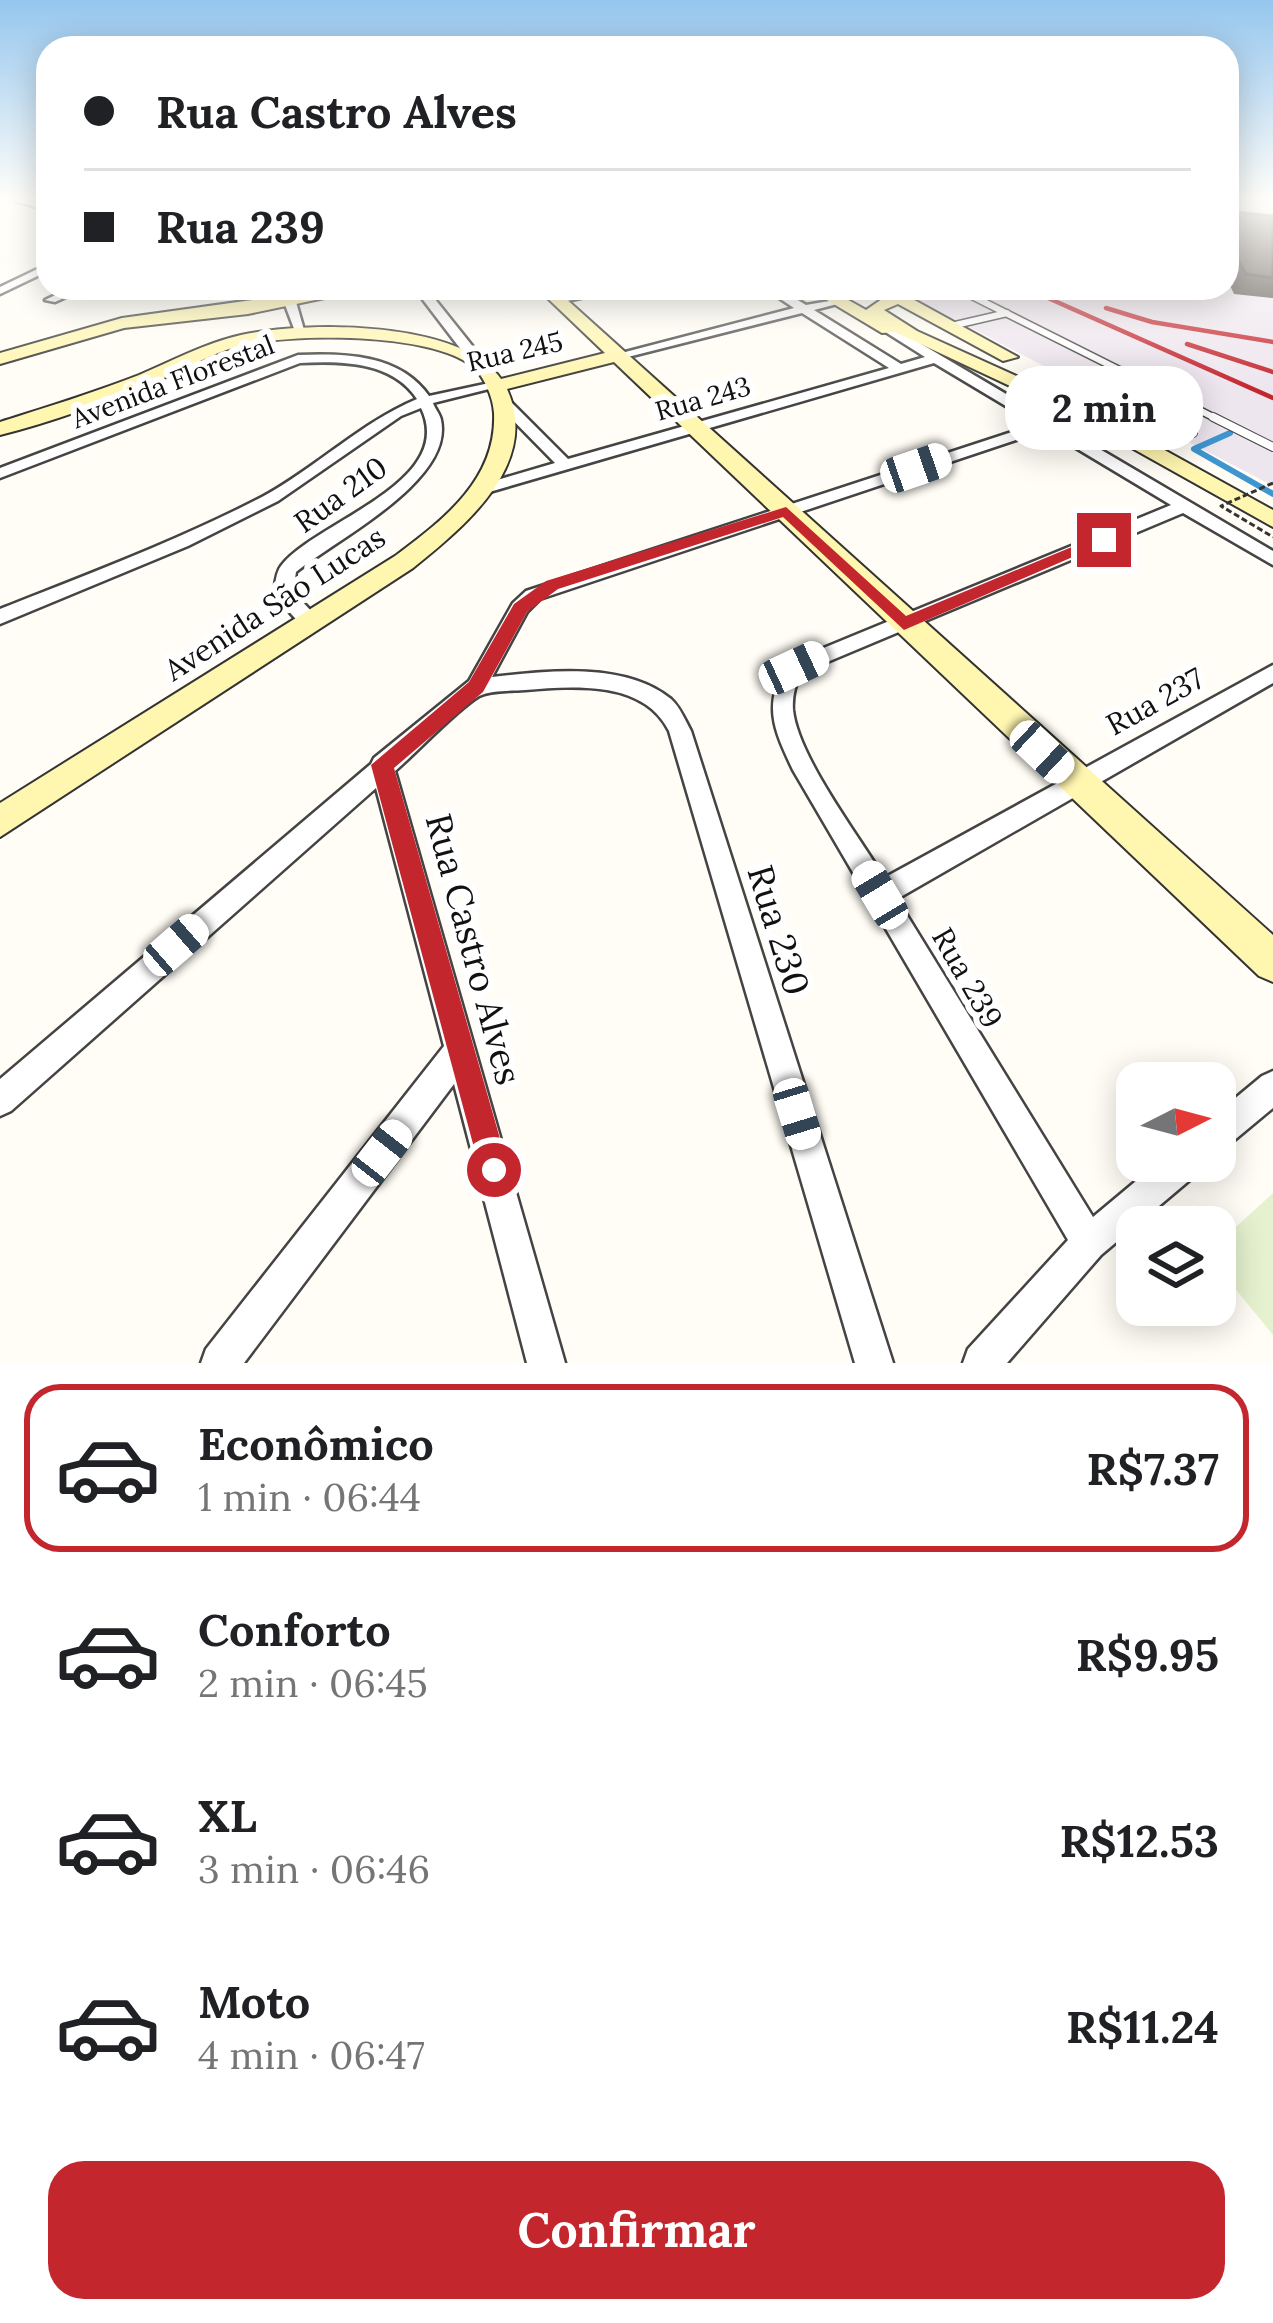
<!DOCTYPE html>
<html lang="pt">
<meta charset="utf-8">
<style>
:root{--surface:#fff;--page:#f2f2f2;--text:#202124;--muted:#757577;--line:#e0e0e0;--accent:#c4262e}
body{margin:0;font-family:Lora,serif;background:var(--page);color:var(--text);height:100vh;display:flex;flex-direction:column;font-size:45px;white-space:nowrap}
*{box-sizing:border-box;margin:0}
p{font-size:39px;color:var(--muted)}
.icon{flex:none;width:66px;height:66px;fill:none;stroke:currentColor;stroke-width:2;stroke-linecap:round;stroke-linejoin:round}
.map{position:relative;height:1363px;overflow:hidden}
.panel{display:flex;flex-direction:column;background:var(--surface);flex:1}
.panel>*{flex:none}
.hud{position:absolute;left:36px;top:36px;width:1203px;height:264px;border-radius:36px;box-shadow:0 6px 30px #0003;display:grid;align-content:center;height:264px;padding:0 48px;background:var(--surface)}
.needle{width:78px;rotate:84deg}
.controls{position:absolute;left:1116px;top:1062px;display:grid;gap:24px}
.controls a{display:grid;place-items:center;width:120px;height:120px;border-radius:24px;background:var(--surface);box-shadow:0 6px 30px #0003;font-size:60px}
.end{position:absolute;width:54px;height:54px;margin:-27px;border:15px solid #c4262e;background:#fff;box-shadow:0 0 0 6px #fff}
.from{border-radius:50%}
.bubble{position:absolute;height:84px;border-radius:36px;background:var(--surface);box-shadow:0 6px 30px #0003;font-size:39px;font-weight:800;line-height:84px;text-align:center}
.car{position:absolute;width:36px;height:72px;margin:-36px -18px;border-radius:15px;box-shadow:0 0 9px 3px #0007;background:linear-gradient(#fff 24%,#345 0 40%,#fff 0 76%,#345 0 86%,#fff 0)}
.hud b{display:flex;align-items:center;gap:42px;height:114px;font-size:45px}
.hud b+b{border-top:3px solid var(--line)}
.hud i{width:30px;height:30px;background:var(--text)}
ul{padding:21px 0 0;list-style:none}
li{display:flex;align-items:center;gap:36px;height:168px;margin:0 24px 18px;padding:0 24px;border:6px solid transparent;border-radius:36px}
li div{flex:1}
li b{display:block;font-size:45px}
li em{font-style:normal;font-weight:800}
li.active{border-color:var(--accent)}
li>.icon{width:108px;height:108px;stroke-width:1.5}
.action{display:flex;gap:24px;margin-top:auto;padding:24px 48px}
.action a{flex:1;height:138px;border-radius:36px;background:var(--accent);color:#fff;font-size:48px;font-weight:800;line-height:138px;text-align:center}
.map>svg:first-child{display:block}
.industrial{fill:#eee6ef}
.pitch{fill:#e6f2cf}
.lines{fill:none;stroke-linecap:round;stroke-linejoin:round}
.stream{stroke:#3f96cf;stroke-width:6}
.lane-far2-casing{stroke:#444;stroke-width:6}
.lane-far1-casing{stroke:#444;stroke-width:9}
.lane-casing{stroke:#444;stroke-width:10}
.street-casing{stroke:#444;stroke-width:5}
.secondary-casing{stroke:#333;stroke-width:4}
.lane-far2{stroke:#fff;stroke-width:4.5}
.lane-far1{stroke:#fff;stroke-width:6}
.lane{stroke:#fff;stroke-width:8}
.street{fill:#fff;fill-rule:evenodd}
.secondary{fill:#fff6b0;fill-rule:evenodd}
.rail-far1{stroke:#c4262e;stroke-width:3}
.rail{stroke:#c4262e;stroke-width:4.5}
.path-bridge{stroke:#333;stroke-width:3;stroke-dasharray:6 3;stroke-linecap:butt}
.wall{fill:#4d4742}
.building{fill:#5a524d;stroke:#3f3936;stroke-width:3}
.route{fill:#c4262e}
.labels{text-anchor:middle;stroke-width:12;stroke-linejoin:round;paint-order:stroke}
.far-street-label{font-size:27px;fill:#111;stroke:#fff}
.street-label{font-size:30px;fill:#111;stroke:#fff}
.near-street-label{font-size:36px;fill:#111;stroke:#fff}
</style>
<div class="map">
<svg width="1273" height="1363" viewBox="0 0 1273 1363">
<rect width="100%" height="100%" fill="#fffdf5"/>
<!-- industrial -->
<path class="industrial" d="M1227,199h46v287l-378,-198h332z"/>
<!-- pitch -->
<path class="pitch" d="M1273,1193v142l-58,-71v-18z"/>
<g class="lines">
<!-- stream -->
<path class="stream" d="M1230,433l-36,16 79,45"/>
<!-- lane-far2 casing -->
<g class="lane-far2-casing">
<path id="lane-far2" d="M956,288l18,9
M1084,288l14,5"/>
</g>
<!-- lane-far1 casing -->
<g class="lane-far1-casing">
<path id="lane-far1" d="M968,294l251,126
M951,326l56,-13"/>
</g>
<!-- lane casing -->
<g class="lane-casing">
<path id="lane" d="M1213,417l60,30
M1166,442l27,-9"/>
</g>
<!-- street casing -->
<g class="street-casing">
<path id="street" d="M14,199l34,5v6l-33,-9z
M48,264v7l-48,23v-7z
M70,288h16l-31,14 -10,-2z
M414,288h12l56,70v6h-10z
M603,288h23l-68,15 -6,-3z
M764,288h14l28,17 35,-6v4l-27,7 87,54 24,-7 -46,-29 10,-3 384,226v14l-90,-52 -382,160c-6,12 -9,24 -8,37 5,47 66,126 91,168l389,-213v18l-376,216 196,318 67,-56h43l-5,12 -97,82 -94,108h-44l5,-14 100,-109 -275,-470c-20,-42 -30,-65 -6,-107l384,-158 -125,-75 -506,169 -13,13 -35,65c54,-6 133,-16 179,22 9,8 14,21 20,32l202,632h-38l-186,-632c-25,-51 -96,-45 -144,-41 -13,1 -34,0 -46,6 -22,13 -62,56 -84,75l170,592h-38l-73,-279 -210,279h-43l5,-14 238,-303 -68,-258 -365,323 -11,5v-37l371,-315 3,-6 95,-77 44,-78 13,-12 510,-167 -102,-61 -448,130 -6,-2v-6l75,-22 -57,-58v-6h10l60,60 321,-91 -87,-55 -186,47 -6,-4 184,-48z
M290,299l6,3 10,35 -10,-3 -12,-32z
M298,355c46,-2 102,-1 131,41l65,-14 7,4 -68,17c2,6 7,11 8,17 13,61 -106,120 -145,152l-3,20 23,24 3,5 -3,5h-14l-26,-29 -2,-4c1,-8 2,-21 7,-27 33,-44 177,-83 140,-158l-20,8 -123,85 -90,45 -188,78v-15c88,-35 177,-68 262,-112 54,-29 98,-74 155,-98 -25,-38 -76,-38 -117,-36l-300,115v-10z
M1273,1071v37l-47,39 -11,5v-37l47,-39z"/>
</g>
<!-- secondary casing -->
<g class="secondary-casing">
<path id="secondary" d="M338,288h35l-125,26 -124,14 -124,36v-11l122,-35z
M537,288h17l719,647v47l-14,-6 -645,-614 -107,27c34,75 -42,137 -94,179l-413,269v-34l395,-247c48,-36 102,-76 99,-143 -1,-16 -10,-37 -22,-47 -41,-34 -183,-33 -233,-20 -29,8 -56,24 -84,36 -50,20 -102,40 -155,53v-13c47,-15 93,-29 139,-47 33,-14 66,-32 102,-40 64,-14 220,-15 260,44l104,-26z
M807,288h20l39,22 19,-13 -4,-8 26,7 111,61 -15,4 -105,-57 -14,6 33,21 177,80 179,99v17l-193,-108 -185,-87 -13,1z"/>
</g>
<!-- lane-far2 -->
<use href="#lane-far2" class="lane-far2"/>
<!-- lane-far1 -->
<use href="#lane-far1" class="lane-far1"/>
<!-- lane -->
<use href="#lane" class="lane"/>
<!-- street -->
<use href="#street" class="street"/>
<!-- secondary -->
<use href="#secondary" class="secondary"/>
<!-- rail-far1 -->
<path class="rail-far1" d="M1026,288l20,9"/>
<!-- rail -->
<path class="rail" d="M1039,294l234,104
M1106,308l46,14 121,20
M1187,344l86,28"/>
<!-- path-bridge -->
<path class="path-bridge" d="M1273,483l-52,23 52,31"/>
</g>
<!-- wall -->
<path class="wall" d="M1227,211l46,5v82l-39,-4 -7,-15z"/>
<!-- building -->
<path class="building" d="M1227,211l46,5v62l-27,-4 -11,-19 -8,-1z"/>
<!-- sky -->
<linearGradient id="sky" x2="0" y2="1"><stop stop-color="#95c6ee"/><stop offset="0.51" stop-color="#fffefa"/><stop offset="1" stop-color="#fffefa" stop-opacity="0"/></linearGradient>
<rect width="1273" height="390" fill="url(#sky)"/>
<!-- route -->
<path class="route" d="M786,507l120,109 192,-80 14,4 -208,90 -121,-113 -225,72 -31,23 -44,80 -89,76 115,402 -5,11 -10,4 -11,-4 -112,-416 98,-83 45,-78 32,-23z"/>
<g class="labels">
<!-- far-street labels -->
<g class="far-street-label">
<text transform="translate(515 352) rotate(-13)" y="9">Rua 245</text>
<text transform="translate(173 382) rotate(-21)" y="9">Avenida Florestal</text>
<text transform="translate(703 399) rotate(-16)" y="9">Rua 243</text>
</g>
<!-- street labels -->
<g class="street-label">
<text transform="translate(341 495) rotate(-36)" y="10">Rua 210</text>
<text transform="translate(275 604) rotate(-33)" y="10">Avenida São Lucas</text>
<text transform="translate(1155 702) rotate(-29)" y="10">Rua 237</text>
<text transform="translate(967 978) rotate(60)" y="10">Rua 239</text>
</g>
<!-- near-street labels -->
<g class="near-street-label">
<text transform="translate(779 930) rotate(73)" y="13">Rua 230</text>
<text transform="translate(474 949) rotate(75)" y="13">Rua Castro Alves</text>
</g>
</g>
</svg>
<div class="controls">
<a><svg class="needle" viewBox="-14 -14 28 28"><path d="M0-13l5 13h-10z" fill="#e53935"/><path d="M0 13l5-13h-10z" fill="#757577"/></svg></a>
<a><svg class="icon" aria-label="layers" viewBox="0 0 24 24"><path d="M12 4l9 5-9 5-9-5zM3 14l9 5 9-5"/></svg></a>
</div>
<i class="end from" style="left:494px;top:1170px"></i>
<i class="end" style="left:1104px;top:540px"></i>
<div class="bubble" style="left:1005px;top:366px;width:198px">2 min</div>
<i class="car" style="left:916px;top:468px;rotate:71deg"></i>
<i class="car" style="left:794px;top:668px;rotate:65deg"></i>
<i class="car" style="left:1042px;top:752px;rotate:133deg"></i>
<i class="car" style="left:880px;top:895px;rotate:329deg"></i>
<i class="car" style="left:176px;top:945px;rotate:49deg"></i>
<i class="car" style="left:797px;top:1114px;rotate:163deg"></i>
<i class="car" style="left:382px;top:1153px;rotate:38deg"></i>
<div class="hud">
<b><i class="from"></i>Rua Castro Alves</b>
<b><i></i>Rua 239</b>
</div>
</div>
<section class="panel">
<ul>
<li class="active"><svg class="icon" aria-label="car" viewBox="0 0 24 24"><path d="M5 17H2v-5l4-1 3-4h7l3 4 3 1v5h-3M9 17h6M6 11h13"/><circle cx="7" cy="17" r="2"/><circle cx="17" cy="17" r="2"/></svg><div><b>Econômico</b><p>1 min · 06:44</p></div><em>R$7.37</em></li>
<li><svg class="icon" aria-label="car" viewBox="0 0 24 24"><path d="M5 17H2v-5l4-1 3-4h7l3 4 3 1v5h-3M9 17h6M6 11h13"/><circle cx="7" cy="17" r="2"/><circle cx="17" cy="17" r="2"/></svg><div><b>Conforto</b><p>2 min · 06:45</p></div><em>R$9.95</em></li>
<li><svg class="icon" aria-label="car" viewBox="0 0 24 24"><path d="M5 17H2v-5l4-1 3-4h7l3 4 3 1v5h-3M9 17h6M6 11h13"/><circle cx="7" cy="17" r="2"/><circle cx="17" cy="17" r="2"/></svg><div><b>XL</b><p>3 min · 06:46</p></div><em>R$12.53</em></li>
<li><svg class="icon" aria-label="car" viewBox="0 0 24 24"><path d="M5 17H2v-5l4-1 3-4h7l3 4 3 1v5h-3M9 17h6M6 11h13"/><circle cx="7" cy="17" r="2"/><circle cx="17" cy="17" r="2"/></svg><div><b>Moto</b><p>4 min · 06:47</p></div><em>R$11.24</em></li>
</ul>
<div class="action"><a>Confirmar</a></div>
</section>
